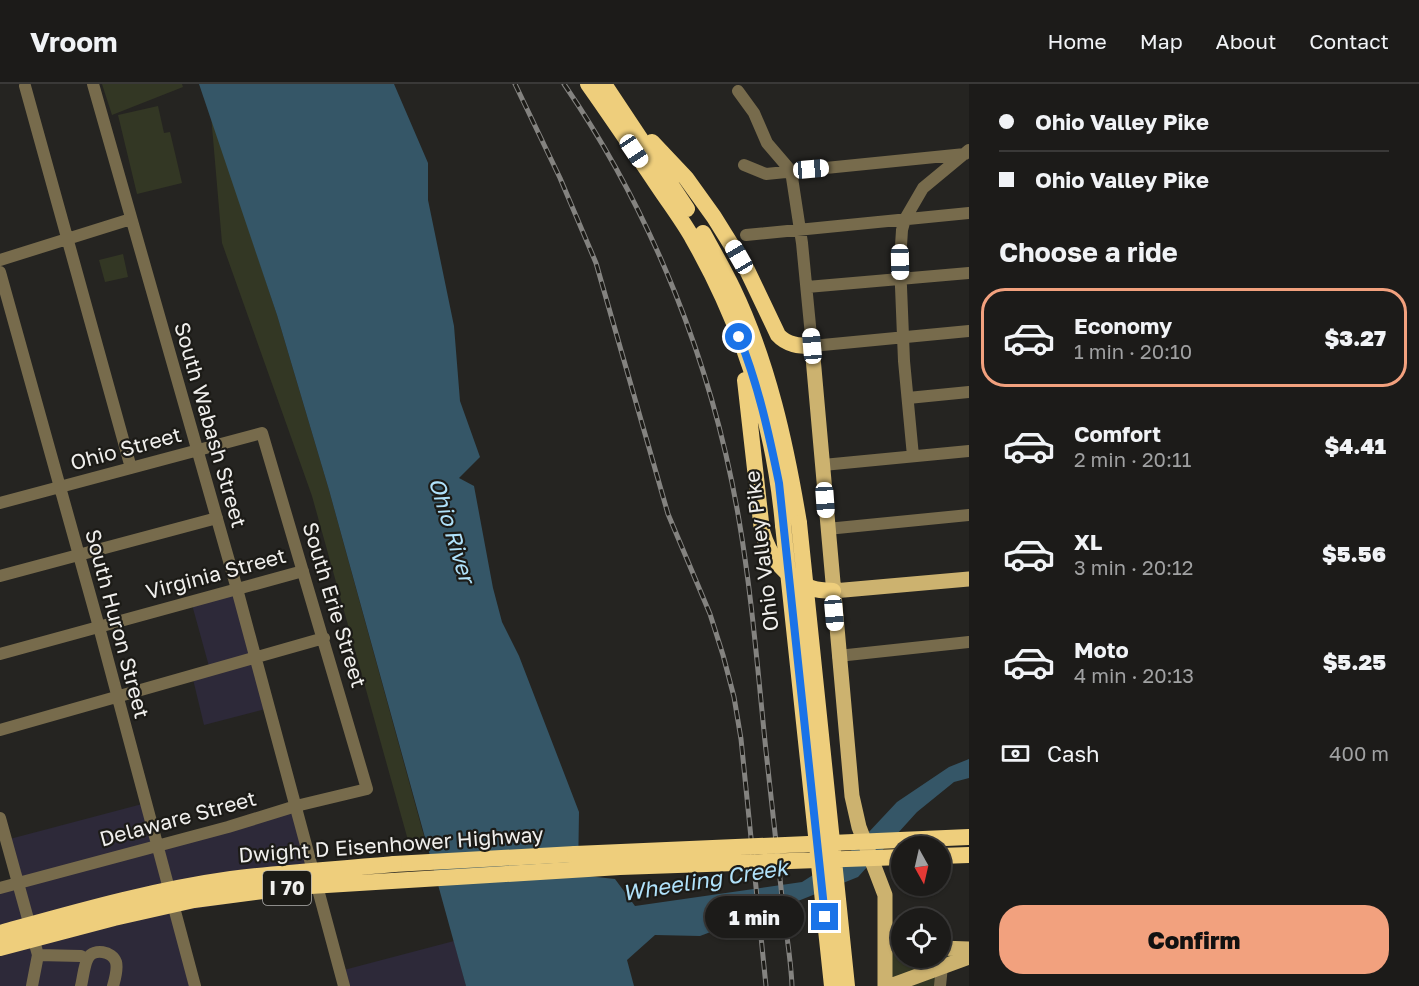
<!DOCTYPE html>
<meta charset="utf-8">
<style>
:root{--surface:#1c1b19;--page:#252422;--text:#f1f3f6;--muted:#a0a1a2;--line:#3a3938;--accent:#f2a17e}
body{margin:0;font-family:"Golos Text",sans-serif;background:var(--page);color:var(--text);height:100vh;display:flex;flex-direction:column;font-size:22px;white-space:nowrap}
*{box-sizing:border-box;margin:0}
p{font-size:20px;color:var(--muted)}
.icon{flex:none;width:33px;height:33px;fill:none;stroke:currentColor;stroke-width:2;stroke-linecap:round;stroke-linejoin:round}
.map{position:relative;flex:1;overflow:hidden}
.side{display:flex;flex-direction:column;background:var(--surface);width:450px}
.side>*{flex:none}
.guide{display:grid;align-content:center;height:132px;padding:0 30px;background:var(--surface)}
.needle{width:39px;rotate:172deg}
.fabs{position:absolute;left:891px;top:752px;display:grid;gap:12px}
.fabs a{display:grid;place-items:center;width:60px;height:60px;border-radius:50%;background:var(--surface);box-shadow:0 2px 4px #0004,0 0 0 2px var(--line);font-size:30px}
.end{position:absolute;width:27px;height:27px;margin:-14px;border:8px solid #1a73e8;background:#fff;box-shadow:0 0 0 3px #fff}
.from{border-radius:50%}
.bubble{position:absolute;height:42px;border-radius:21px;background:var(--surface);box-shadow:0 2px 4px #0004,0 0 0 2px var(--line);font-size:20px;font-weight:800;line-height:42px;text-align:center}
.car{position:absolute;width:18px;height:36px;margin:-18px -9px;border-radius:8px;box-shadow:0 0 4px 2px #0007;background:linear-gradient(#fff 24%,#345 0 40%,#fff 0 76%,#345 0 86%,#fff 0)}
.guide b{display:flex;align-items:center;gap:21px;height:57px;font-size:22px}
.guide b+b{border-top:2px solid var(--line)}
.guide i{width:15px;height:15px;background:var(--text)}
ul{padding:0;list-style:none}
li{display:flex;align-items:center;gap:18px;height:99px;margin:0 12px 9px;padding:0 18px;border:3px solid transparent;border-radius:24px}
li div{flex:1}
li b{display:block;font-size:22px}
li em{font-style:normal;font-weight:800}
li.active{border-color:var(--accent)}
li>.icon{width:54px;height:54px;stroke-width:1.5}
h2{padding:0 30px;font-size:27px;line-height:72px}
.pay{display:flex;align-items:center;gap:15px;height:66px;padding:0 30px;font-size:22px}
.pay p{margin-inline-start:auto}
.primary-button{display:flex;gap:12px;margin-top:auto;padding:12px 30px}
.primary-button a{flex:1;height:69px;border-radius:24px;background:var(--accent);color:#111;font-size:24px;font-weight:800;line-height:69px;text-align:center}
header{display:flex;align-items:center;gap:36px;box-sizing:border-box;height:84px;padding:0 30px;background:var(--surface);border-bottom:2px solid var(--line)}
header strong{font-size:28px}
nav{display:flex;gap:33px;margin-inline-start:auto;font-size:21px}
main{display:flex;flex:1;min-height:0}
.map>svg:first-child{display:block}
.commercial{fill:#2d2939}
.green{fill:#333724}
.water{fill:#355667}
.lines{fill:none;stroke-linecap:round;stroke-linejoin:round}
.minor{stroke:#776b4c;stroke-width:12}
.major{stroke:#ccb26f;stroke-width:15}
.highway{stroke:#eece7c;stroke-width:16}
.rail-casing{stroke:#848380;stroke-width:5}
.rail{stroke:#1c1b17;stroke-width:3;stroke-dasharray:9;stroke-linecap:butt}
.highway-bridge{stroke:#eece7c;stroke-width:16}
.route{stroke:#1a73e8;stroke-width:8}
.labels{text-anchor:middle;stroke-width:4.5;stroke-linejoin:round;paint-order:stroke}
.shield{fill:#1c1b17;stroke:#b0afad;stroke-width:1.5}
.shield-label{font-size:20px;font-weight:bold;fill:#f0efed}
.street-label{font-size:21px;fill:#f0efed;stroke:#1c1b17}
.water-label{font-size:22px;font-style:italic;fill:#b0e2fb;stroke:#1c1b17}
</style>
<header>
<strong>Vroom</strong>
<nav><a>Home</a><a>Map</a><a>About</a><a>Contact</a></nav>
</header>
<main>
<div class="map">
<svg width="969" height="902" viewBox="0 0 969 902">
<rect width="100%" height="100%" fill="#252421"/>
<!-- commercial -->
<path class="commercial" d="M237,505l32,119 -65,17 -12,-50 18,-5 -19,-69z
M146,719l11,42 139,-39 24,87 -61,6 -84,13 20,74h-195v-98l17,-5 -11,-43z
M454,857l12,45h-122l-4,-15z"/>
<!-- green -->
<path class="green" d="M102,0h80l1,3 -71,28z
M158,22l6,27 6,-1 12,51 -45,11 -19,-79z
M211,31l66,200 52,175 96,350 -14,11 -99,-355 -90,-253z
M123,170l5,23 -23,5 -6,-22z
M886,864h15l1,9h38l1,-9 28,1 -27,17 -2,20h-55z"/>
<!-- water -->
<path class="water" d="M199,0h195l34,79v37l26,126 6,75 20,56 -21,21 15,8 19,102 9,34 17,34 60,156 -1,63 37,4 20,27 167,-24 50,-32 45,-48 52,-35 20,-8v19l-15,4 -37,30 -59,65 -65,26 -48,7 -8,12 -37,14 -45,-1 -28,25 7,26h-168l-137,-496 -52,-175z"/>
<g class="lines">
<!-- minor -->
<path class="minor" d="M93,0l144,505 107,397
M25,2l106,382
M738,7l16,22 13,30 24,28 11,72 10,103 157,-15
M744,81l22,9 199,-20
M746,151l223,-22
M0,176l131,-41
M0,188l99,355 96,359
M807,203l162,-14
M908,314l61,-6
M913,372l-9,-95 -4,-99 2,-32 3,-11 18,-31 46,-38
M823,381l146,-14
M0,419l262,-70 105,356 -71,17 -68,21 -228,61
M827,445l142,-14
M0,492l217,-58
M0,570l303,-83
M838,572l131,-14
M0,646l324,-92
M0,734l38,137 -6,31
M38,871l43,1 6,3
M81,902c2,-8 3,-21 7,-28 6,-10 24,-7 28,4 2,7 -1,17 -3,24
M940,902l2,-20"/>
<!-- major -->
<path class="major" d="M812,262l40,450 7,31 26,68v91
M833,507l136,-12
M940,864l29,1
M890,902l79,-29"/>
<!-- highway -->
<path class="highway" d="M588,0c24,34 47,68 70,102 12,18 25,35 35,53 50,88 81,186 90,286
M604,0l83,125
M652,58l34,36 28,39 33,53 31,65c9,10 21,11 34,11
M703,149c10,18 21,37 30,56 35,73 53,155 66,234
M745,296l17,151c7,25 23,45 47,56 7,4 16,3 24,4
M940,772l29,-1
M394,780l181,-10"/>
<!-- rail casing -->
<g class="rail-casing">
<path id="rail" d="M515,0l45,94 36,85 72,251 42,100 13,41 11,42 7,42 25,247
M564,0c89,130 149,282 175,436 13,76 19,154 27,231 6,51 11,103 17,155 3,27 8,53 9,80"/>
</g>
<!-- rail -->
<use href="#rail" class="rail"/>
<!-- highway-bridge -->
<path class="highway-bridge" d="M799,439l48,463
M783,441l49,461
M575,770l394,-17
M0,849c76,-21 152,-43 231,-54 54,-7 109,-10 163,-15
M0,864l114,-30 80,-18 100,-13 326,-20 282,-10"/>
</g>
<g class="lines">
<!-- route -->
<path class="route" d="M739,253c19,47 30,97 40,146l46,434"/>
</g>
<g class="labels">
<!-- shield labels -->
<rect class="shield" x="263" y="787" width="48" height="34" rx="4.5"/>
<g class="shield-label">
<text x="287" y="811">I 70</text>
</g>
<!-- street labels -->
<g class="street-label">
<text transform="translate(210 341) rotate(74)" y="7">South Wabash Street</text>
<text transform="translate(126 365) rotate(-15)" y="7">Ohio Street</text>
<text transform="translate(762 467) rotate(-97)" y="7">Ohio Valley Pike</text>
<text transform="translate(216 490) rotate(-15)" y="7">Virginia Street</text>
<text transform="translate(334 521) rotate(73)" y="7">South Erie Street</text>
<text transform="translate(117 540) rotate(75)" y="7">South Huron Street</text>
<text transform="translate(178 735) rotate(-15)" y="7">Delaware Street</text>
<text transform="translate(391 761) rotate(-4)" y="7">Dwight D Eisenhower Highway</text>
</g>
<!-- water labels -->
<g class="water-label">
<text transform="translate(452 446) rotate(73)" y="8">Ohio River</text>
<text transform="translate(705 796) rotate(-9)" y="8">Wheeling Creek</text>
</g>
</g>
</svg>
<div class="fabs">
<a><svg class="needle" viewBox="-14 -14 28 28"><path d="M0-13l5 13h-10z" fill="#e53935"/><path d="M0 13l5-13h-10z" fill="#a0a1a2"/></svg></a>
<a><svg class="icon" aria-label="locate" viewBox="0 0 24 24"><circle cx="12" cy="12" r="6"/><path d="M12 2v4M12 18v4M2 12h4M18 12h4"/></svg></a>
</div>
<i class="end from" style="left:739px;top:253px"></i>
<i class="end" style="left:825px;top:833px"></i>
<div class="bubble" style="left:705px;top:812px;width:99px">1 min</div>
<i class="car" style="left:634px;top:67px;rotate:146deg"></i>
<i class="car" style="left:811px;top:85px;rotate:85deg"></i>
<i class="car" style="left:739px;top:173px;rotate:330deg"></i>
<i class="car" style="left:900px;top:178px;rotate:179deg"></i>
<i class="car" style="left:812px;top:262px;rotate:355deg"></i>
<i class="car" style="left:825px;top:416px;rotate:176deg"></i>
<i class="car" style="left:834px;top:529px;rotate:175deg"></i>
</div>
<section class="side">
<div class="guide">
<b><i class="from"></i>Ohio Valley Pike</b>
<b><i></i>Ohio Valley Pike</b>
</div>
<h2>Choose a ride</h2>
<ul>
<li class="active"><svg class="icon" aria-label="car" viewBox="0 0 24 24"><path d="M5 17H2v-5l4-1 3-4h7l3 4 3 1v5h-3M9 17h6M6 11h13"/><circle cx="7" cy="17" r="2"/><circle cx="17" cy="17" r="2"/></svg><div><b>Economy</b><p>1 min · 20:10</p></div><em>$3.27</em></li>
<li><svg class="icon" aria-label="car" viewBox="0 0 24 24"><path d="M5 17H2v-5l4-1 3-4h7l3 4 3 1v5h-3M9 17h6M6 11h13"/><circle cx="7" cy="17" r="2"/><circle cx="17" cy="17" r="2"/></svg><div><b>Comfort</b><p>2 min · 20:11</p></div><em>$4.41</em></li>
<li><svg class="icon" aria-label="car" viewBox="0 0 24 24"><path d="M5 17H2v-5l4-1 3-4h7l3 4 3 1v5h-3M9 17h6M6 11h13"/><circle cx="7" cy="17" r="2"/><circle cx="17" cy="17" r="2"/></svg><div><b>XL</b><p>3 min · 20:12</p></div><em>$5.56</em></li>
<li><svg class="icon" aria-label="car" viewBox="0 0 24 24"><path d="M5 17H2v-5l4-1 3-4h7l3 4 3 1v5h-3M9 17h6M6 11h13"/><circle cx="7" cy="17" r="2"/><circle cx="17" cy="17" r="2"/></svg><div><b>Moto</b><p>4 min · 20:13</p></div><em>$5.25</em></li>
</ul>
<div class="pay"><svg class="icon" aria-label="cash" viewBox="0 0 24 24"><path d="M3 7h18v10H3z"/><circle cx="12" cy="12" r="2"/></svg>Cash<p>400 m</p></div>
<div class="primary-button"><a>Confirm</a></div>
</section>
</main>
